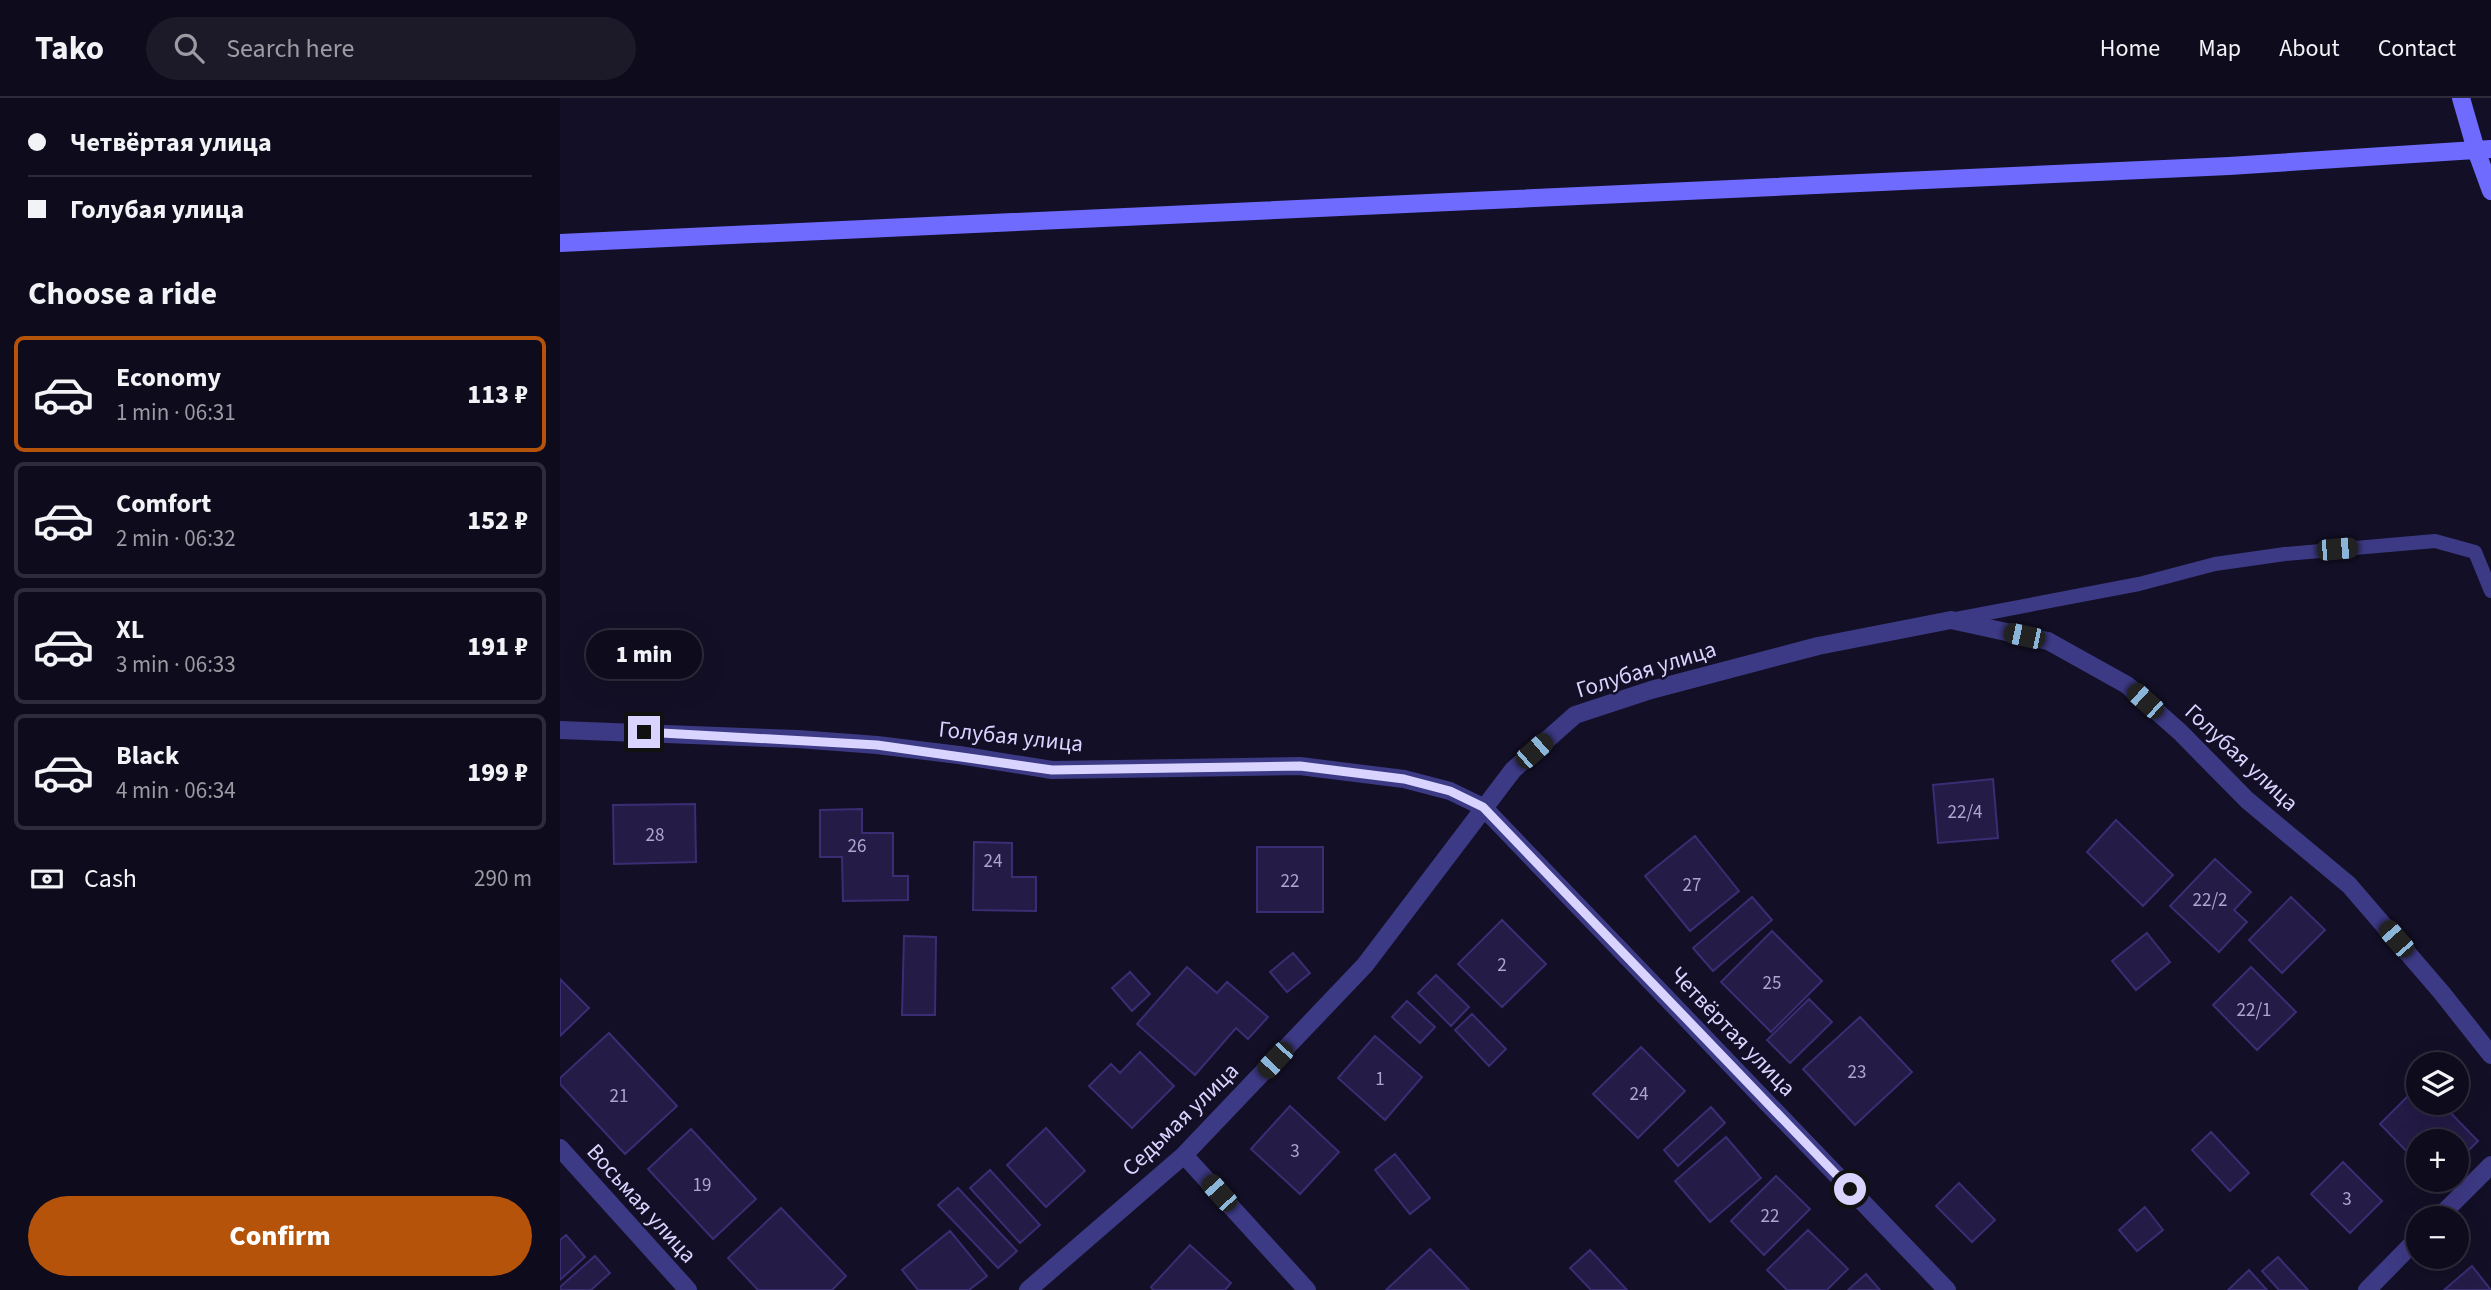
<!DOCTYPE html>
<meta charset="utf-8">
<style>
:root{--surface:#0e0b1c;--page:#1c1929;--text:#f1f3f6;--muted:#9b9ba3;--line:#2e2b3b;--accent:#b45309}
body{margin:0;font-family:"Source Sans 3",sans-serif;background:var(--page);color:var(--text);height:100vh;display:flex;flex-direction:column;font-size:26px;white-space:nowrap}
*{box-sizing:border-box;margin:0}
p{font-size:23px;color:var(--muted)}
.icon{flex:none;width:38px;height:38px;fill:none;stroke:currentColor;stroke-width:2;stroke-linecap:round;stroke-linejoin:round}
.map{position:relative;flex:1;overflow:hidden}
.side{display:flex;flex-direction:column;background:var(--surface);width:560px}
.side>*{flex:none}
.banner{display:grid;align-content:center;height:154px;padding:0 28px;background:var(--surface)}
.buttons{position:absolute;left:1846px;top:954px;display:grid;gap:14px}
.buttons a{display:grid;place-items:center;width:63px;height:63px;border-radius:50%;background:var(--surface);box-shadow:0 7px 28px #0002,0 0 0 2px var(--line);font-size:35px}
.end{position:absolute;width:32px;height:32px;margin:-16px;border:9px solid #d9d4ff;background:#111;box-shadow:0 0 0 4px #111}
.from{border-radius:50%}
.bubble{position:absolute;height:49px;border-radius:24px;background:var(--surface);box-shadow:0 7px 28px #0002,0 0 0 2px var(--line);font-size:23px;font-weight:800;line-height:49px;text-align:center}
.car{position:absolute;width:21px;height:42px;margin:-21px -10px;border-radius:9px;box-shadow:0 0 5px 2px #0007;background:linear-gradient(#222 24%,#8ab4d8 0 40%,#222 0 76%,#8ab4d8 0 86%,#222 0)}
.banner b{display:flex;align-items:center;gap:24px;height:66px;font-size:26px}
.banner b+b{border-top:2px solid var(--line)}
.banner i{width:18px;height:18px;background:var(--text)}
ul{padding:0;list-style:none}
li{display:flex;align-items:center;gap:21px;height:116px;margin:0 14px 10px;padding:0 14px;border:4px solid var(--line);border-radius:10px}
li div{flex:1}
li b{display:block;font-size:26px}
li em{font-style:normal;font-weight:800}
li.active{border-color:var(--accent)}
li>.icon{width:63px;height:63px;stroke-width:1.5}
h2{padding:0 28px;font-size:32px;line-height:84px}
.pay{display:flex;align-items:center;gap:18px;height:77px;padding:0 28px;font-size:26px}
.pay p{margin-inline-start:auto}
.button{display:flex;gap:14px;margin-top:auto;padding:14px 28px}
.button a{flex:1;height:80px;border-radius:42px;background:var(--accent);color:#fff;font-size:28px;font-weight:800;line-height:80px;text-align:center}
header{display:flex;align-items:center;gap:42px;box-sizing:border-box;height:98px;padding:0 35px;background:var(--surface);border-bottom:2px solid var(--line)}
header strong{font-size:33px}
nav{display:flex;gap:38px;margin-inline-start:auto;font-size:24px}
.search{width:490px;height:63px;background:var(--page);display:flex;align-items:center;gap:18px;box-sizing:border-box;padding:0 24px;border-radius:38px;color:var(--muted);font-size:26px}
main{display:flex;flex:1;min-height:0}
.map>svg:first-child{display:block}
.building{fill:#241b47;stroke:#3b2d73;stroke-width:2}
.lines{fill:none;stroke-linecap:round;stroke-linejoin:round}
.lane{stroke:#3d3a85;stroke-width:14}
.street{stroke:#3d3a85;stroke-width:18}
.secondary{stroke:#6f6bff;stroke-width:18}
.route{stroke:#d9d4ff;stroke-width:9}
.labels{text-anchor:middle;stroke-width:5;stroke-linejoin:round;paint-order:stroke}
.number-label{font-size:19px;fill:#aca6d1}
.street-label{font-size:23px;fill:#d9d4ff;stroke:#130f26}
</style>
<header>
<strong>Tako</strong>
<div class="search"><svg class="icon" aria-label="search" viewBox="0 0 24 24"><circle cx="10" cy="10" r="6"/><path d="M15 15l6 6"/></svg>Search here</div>
<nav><a>Home</a><a>Map</a><a>About</a><a>Contact</a></nav>
</header>
<main>
<section class="side">
<div class="banner">
<b><i class="from"></i>Четвёртая улица</b>
<b><i></i>Голубая улица</b>
</div>
<h2>Choose a ride</h2>
<ul>
<li class="active"><svg class="icon" aria-label="car" viewBox="0 0 24 24"><path d="M5 17H2v-5l4-1 3-4h7l3 4 3 1v5h-3M9 17h6M6 11h13"/><circle cx="7" cy="17" r="2"/><circle cx="17" cy="17" r="2"/></svg><div><b>Economy</b><p>1 min · 06:31</p></div><em>113 ₽</em></li>
<li><svg class="icon" aria-label="car" viewBox="0 0 24 24"><path d="M5 17H2v-5l4-1 3-4h7l3 4 3 1v5h-3M9 17h6M6 11h13"/><circle cx="7" cy="17" r="2"/><circle cx="17" cy="17" r="2"/></svg><div><b>Comfort</b><p>2 min · 06:32</p></div><em>152 ₽</em></li>
<li><svg class="icon" aria-label="car" viewBox="0 0 24 24"><path d="M5 17H2v-5l4-1 3-4h7l3 4 3 1v5h-3M9 17h6M6 11h13"/><circle cx="7" cy="17" r="2"/><circle cx="17" cy="17" r="2"/></svg><div><b>XL</b><p>3 min · 06:33</p></div><em>191 ₽</em></li>
<li><svg class="icon" aria-label="car" viewBox="0 0 24 24"><path d="M5 17H2v-5l4-1 3-4h7l3 4 3 1v5h-3M9 17h6M6 11h13"/><circle cx="7" cy="17" r="2"/><circle cx="17" cy="17" r="2"/></svg><div><b>Black</b><p>4 min · 06:34</p></div><em>199 ₽</em></li>
</ul>
<div class="pay"><svg class="icon" aria-label="cash" viewBox="0 0 24 24"><path d="M3 7h18v10H3z"/><circle cx="12" cy="12" r="2"/></svg>Cash<p>290 m</p></div>
<div class="button"><a>Confirm</a></div>
</section>
<div class="map">
<svg width="1931" height="1192" viewBox="0 0 1931 1192">
<rect width="100%" height="100%" fill="#130f26"/>
<!-- building -->
<path class="building" d="M1433,681l5,59 -60,5 -5,-58z
M135,706l1,58 -82,2 -1,-59z
M302,711v24h31v43h15v24l-65,1 -1,-44h-22v-47z
M1556,722l57,55 -30,31 -56,-54z
M1135,738l44,55 -49,40 -45,-55z
M414,744l38,1v34h24v34l-63,-1z
M697,749h66v65h-66z
M1655,761l36,33 -17,18 13,12 -28,30 -49,-46z
M1192,799l20,23 -59,51 -20,-23z
M1731,799l34,33 -43,43 -33,-33z
M942,822l44,44 -44,43 -44,-43z
M1212,833l50,50 -51,51 -50,-50z
M1587,835l23,29 -34,28 -24,-29z
M344,838l32,1 -1,78h-33z
M733,855l17,20 -23,19 -17,-20z
M627,869l30,26 10,-11 41,35 -20,22 -12,-11 -41,47 -58,-51z
M1691,869l45,45 -39,38 -44,-45z
M570,874l20,22 -18,17 -20,-23z
M876,877l33,32 -18,19 -33,-33z
M0,881l29,29 -29,28z
M1249,901l23,23 -42,41 -23,-23z
M847,903l28,26 -15,16 -28,-26z
M912,916l34,35 -17,17 -34,-36z
M1300,919l52,55 -57,53 -52,-56z
M49,935l68,73 -52,48 -65,-70v-6z
M815,938l47,41 -37,43 -47,-42z
M1081,949l44,44 -47,47 -45,-44z
M580,954l34,34 -42,42 -43,-42 22,-22 9,9z
M1858,988v16h22l38,39 -21,21v-21h-39v22l-38,-39z
M730,1008l49,46 -39,42 -49,-45z
M1151,1009l14,16 -47,43 -14,-16z
M486,1030l39,43 -39,36 -39,-42z
M131,1031l65,70 -43,40 -65,-70z
M1651,1034l38,41 -19,18 -38,-41z
M1166,1039l35,41 -51,44 -35,-41z
M835,1056l35,44 -20,16 -35,-44z
M1783,1064l39,39 -32,32 -39,-39z
M430,1072l50,55 -20,18 -50,-55z
M1216,1078l34,33 -46,46 -33,-34z
M1399,1085l36,37 -23,22 -36,-36z
M398,1090l59,63 -19,17 -60,-63z
M1585,1109l18,23 -26,21 -18,-21z
M221,1110l65,68 -14,14h-74l-30,-32z
M1248,1132l40,39 -21,21h-40l-20,-20z
M390,1133l37,45 -18,14h-51l-16,-20z
M6,1137l19,22 -25,23v-40z
M630,1147l41,38 -6,7h-72l-2,-3z
M870,1151l39,41h-83z
M1030,1152l37,40h-36l-21,-22z
M35,1158l15,17 -19,17h-31v-3z
M1718,1159l30,33h-29l-17,-19z
M1912,1168l19,24h-47z
M1689,1172l18,20h-39z
M1306,1176l14,16h-32z"/>
<g class="lines">
<!-- lane -->
<path class="lane" d="M1396,521l183,-35 76,-20 70,-10 150,-13 40,11 16,39"/>
<!-- street -->
<path class="street" d="M0,632l238,9 79,6 82,10 93,15 248,-4 104,13 46,12 33,16 464,483
M0,1050l128,142
M624,1057l123,135
M1878,1120l53,-53
M468,1192l156,-135 181,-190 148,-195 62,-55 76,-25 167,-44 133,-26 97,21 79,44 53,47 67,68 102,85 93,108 49,62
M1807,1192l51,-52"/>
<!-- secondary -->
<path class="secondary" d="M1901,0l15,52 15,41
M0,145l1669,-77 262,-17"/>
</g>
<g class="lines">
<!-- route -->
<path class="route" d="M84,634l233,13 175,25 248,-4 104,13 46,12 33,16 367,382"/>
</g>
<g class="labels">
<!-- number labels -->
<g class="number-label">
<text x="1405" y="720">22/4</text>
<text x="95" y="743">28</text>
<text x="297" y="754">26</text>
<text x="433" y="769">24</text>
<text x="730" y="789">22</text>
<text x="1132" y="793">27</text>
<text x="1650" y="808">22/2</text>
<text x="942" y="873">2</text>
<text x="1212" y="891">25</text>
<text x="1694" y="918">22/1</text>
<text x="1297" y="980">23</text>
<text x="820" y="987">1</text>
<text x="1079" y="1002">24</text>
<text x="59" y="1004">21</text>
<text x="735" y="1059">3</text>
<text x="142" y="1093">19</text>
<text x="1787" y="1107">3</text>
<text x="1210" y="1124">22</text>
</g>
<!-- street labels -->
<g class="street-label">
<text transform="translate(1086 571) rotate(-17)" y="8">Голубая улица</text>
<text transform="translate(451 638) rotate(6)" y="8">Голубая улица</text>
<text transform="translate(1682 659) rotate(43)" y="8">Голубая улица</text>
<text transform="translate(1173 933) rotate(46)" y="8">Четвёртая улица</text>
<text transform="translate(620 1021) rotate(-44)" y="8">Седьмая улица</text>
<text transform="translate(82 1105) rotate(48)" y="8">Восьмая улица</text>
</g>
</g>
</svg>
<div class="buttons">
<a><svg class="icon" aria-label="layers" viewBox="0 0 24 24"><path d="M12 4l9 5-9 5-9-5zM3 14l9 5 9-5"/></svg></a>
<a>+</a>
<a>−</a>
</div>
<i class="end from" style="left:1290px;top:1091px"></i>
<i class="end" style="left:84px;top:634px"></i>
<div class="bubble" style="left:26px;top:532px;width:116px">1 min</div>
<i class="car" style="left:1777px;top:451px;rotate:85deg"></i>
<i class="car" style="left:1464px;top:538px;rotate:282deg"></i>
<i class="car" style="left:1585px;top:603px;rotate:312deg"></i>
<i class="car" style="left:974px;top:653px;rotate:49deg"></i>
<i class="car" style="left:1836px;top:841px;rotate:319deg"></i>
<i class="car" style="left:715px;top:962px;rotate:223deg"></i>
<i class="car" style="left:659px;top:1095px;rotate:318deg"></i>
</div>
</main>
